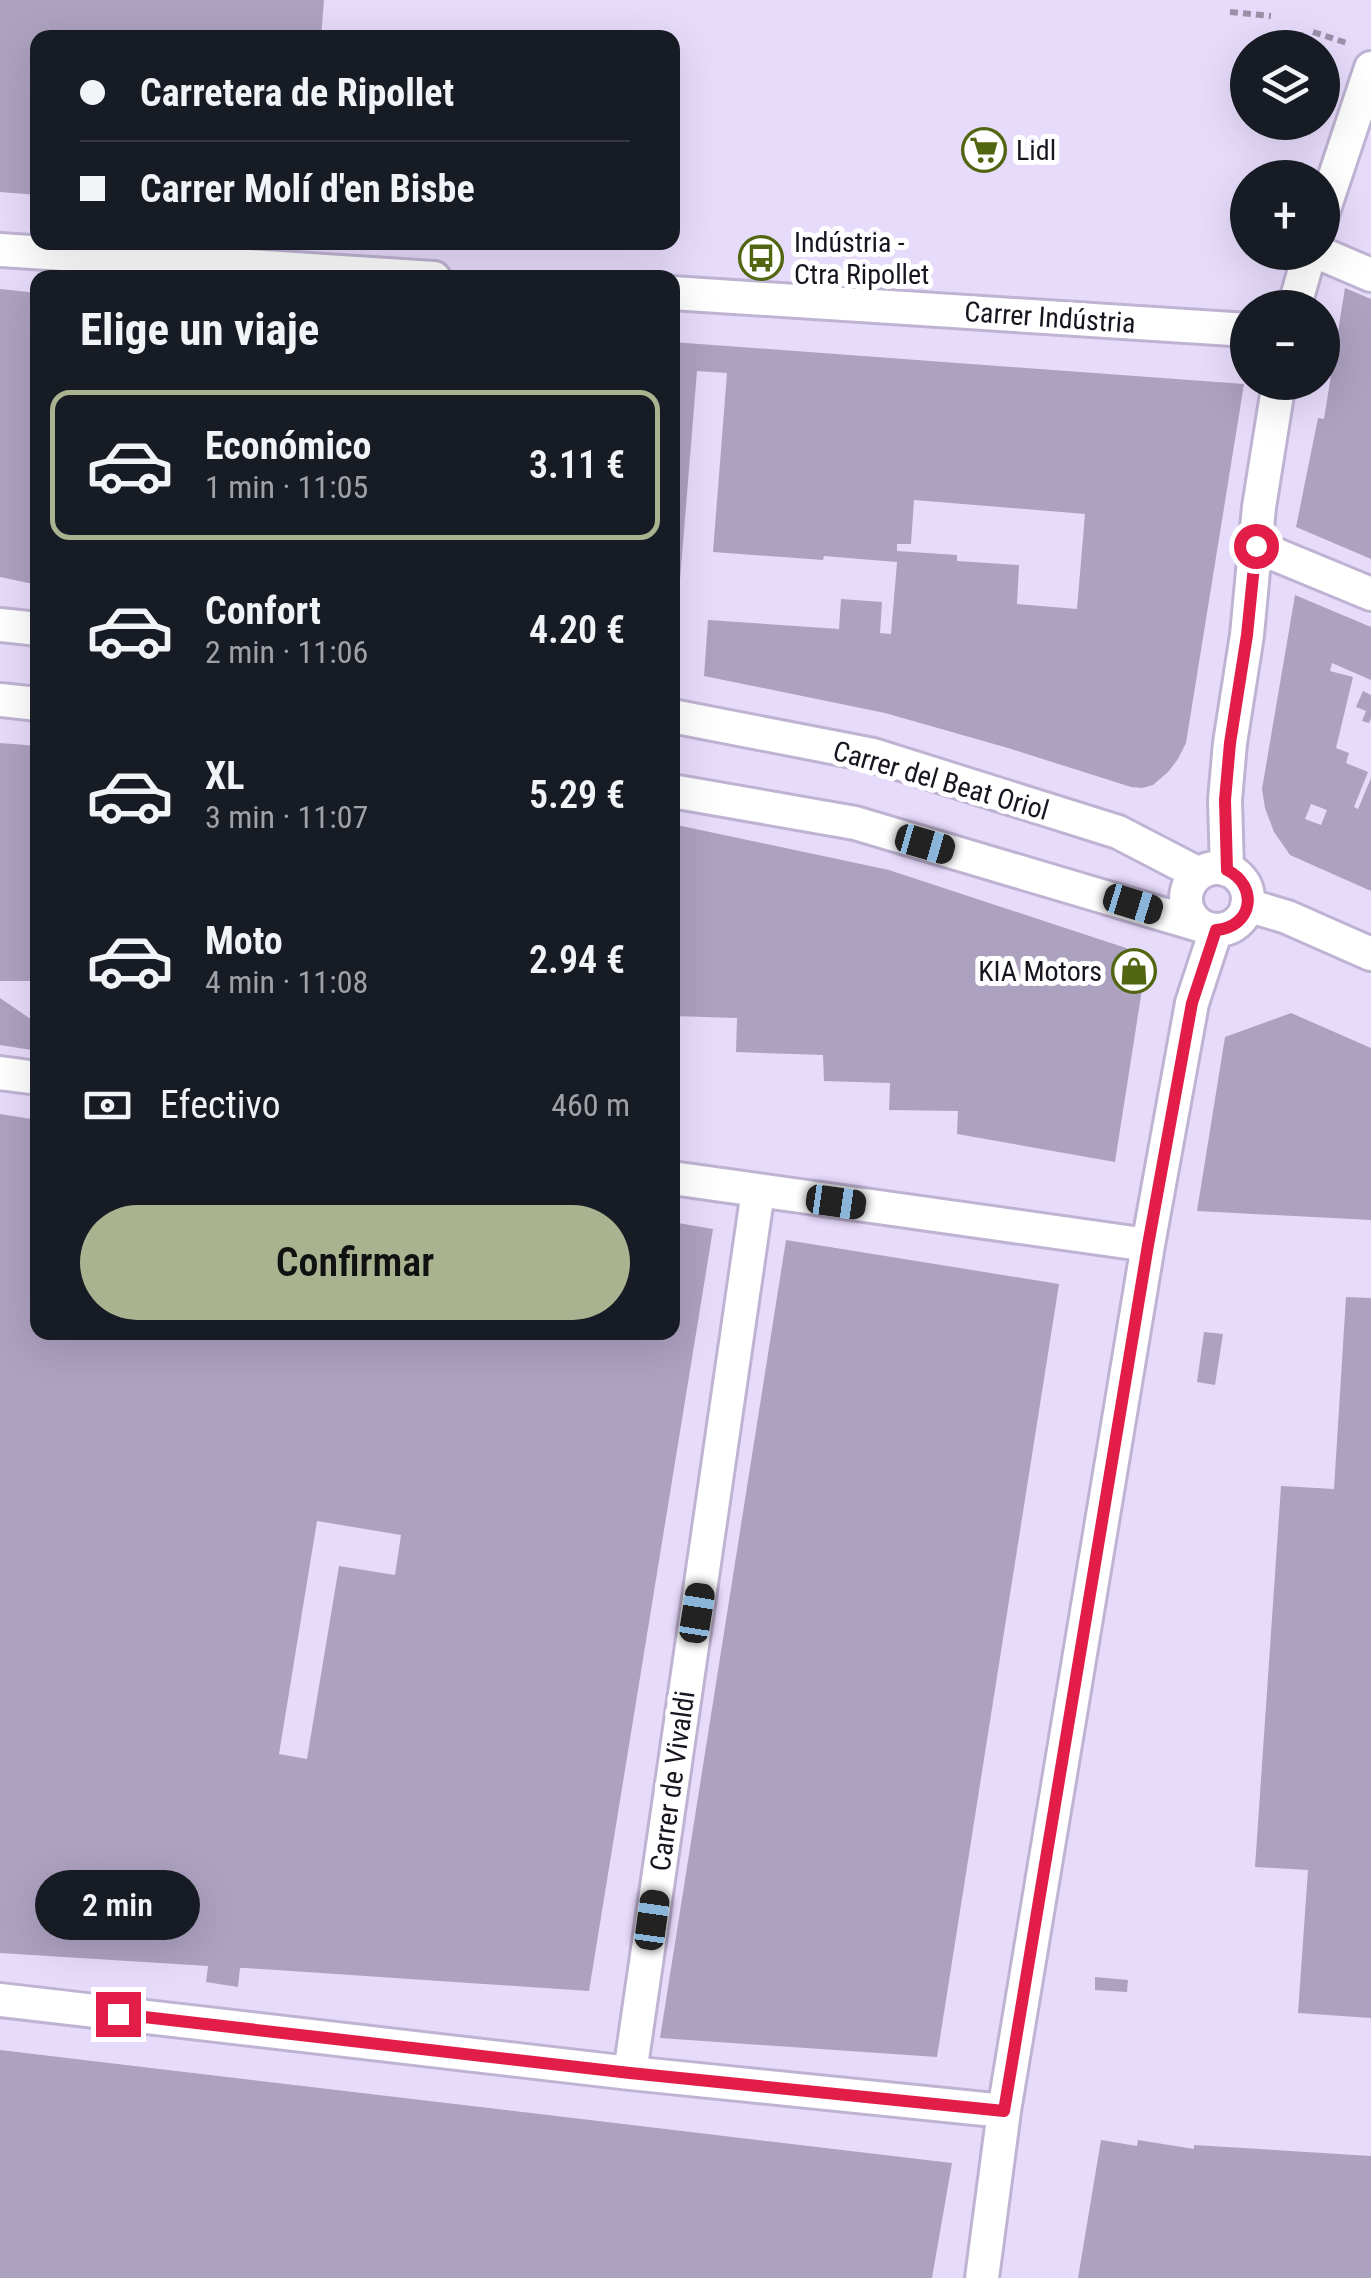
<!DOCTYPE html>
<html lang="es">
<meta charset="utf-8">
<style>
:root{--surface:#171b24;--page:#242831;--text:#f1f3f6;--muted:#9ea1a6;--line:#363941;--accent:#a9b38f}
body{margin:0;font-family:"Roboto Condensed",sans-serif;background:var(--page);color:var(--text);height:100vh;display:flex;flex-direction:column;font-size:38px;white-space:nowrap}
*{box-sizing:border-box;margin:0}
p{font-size:32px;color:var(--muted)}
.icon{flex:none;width:55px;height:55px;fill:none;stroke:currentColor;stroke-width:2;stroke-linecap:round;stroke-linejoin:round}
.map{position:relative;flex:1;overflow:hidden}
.drawer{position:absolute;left:30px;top:270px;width:650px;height:1070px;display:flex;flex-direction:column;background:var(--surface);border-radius:20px;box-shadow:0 10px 40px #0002}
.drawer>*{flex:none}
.top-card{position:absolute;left:30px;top:30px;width:650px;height:220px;border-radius:20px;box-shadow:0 10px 40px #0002;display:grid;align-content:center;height:220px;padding:0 50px;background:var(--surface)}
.controls{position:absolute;left:1230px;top:30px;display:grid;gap:20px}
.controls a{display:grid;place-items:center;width:110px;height:110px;border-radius:50%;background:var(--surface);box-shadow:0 10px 40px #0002;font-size:50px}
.end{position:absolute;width:45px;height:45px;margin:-22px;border:12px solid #e11d48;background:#fff;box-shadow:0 0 0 5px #fff}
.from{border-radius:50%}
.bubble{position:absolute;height:70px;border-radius:35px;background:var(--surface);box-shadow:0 10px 40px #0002;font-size:32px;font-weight:600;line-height:70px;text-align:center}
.car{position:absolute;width:30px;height:60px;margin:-30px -15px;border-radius:12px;box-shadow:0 0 8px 2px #0007;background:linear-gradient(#222 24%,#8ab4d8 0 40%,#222 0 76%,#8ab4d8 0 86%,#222 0)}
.top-card b{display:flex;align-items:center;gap:35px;height:95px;font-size:38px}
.top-card b+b{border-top:2px solid var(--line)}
.top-card i{width:25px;height:25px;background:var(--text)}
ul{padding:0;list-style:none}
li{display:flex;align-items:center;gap:30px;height:150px;margin:0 20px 15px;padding:0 30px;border:5px solid transparent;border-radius:20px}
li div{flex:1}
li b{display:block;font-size:38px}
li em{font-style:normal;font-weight:600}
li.on{border-color:var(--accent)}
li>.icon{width:90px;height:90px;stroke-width:1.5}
h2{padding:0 50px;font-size:45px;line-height:120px}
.pay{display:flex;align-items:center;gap:25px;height:110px;padding:0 50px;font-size:38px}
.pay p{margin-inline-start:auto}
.button{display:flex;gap:20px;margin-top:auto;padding:20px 50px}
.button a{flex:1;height:115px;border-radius:60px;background:var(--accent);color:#111;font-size:40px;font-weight:600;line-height:115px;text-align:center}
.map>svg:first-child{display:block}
.building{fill:#ada1c0;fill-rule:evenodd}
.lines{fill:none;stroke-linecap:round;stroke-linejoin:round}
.street-casing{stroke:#bfb3d3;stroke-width:38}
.path{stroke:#9a91a9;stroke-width:6;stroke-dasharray:8 5;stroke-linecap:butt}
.street{stroke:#fff;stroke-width:32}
.route{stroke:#e11d48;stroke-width:12}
.labels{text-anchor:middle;stroke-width:10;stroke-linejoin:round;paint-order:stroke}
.poi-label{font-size:28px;fill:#19141f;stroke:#fff;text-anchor:start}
.street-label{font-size:28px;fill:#19141f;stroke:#fff}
</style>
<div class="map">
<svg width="1371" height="2278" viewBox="0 0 1371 2278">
<rect width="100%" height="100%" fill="#e7dbfb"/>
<!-- building -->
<path class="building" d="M0,0h324l-3,38h-283v157l-38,-3z
M1345,288l26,11v260l-75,-32 22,-109 6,1z
M0,289l38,4v292l-38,-8z
M672,342l572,42 -58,359 -8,16 -10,13 -15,13 -11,3 -11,-1 -123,-39 -123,-35 -181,-37 4,-56 131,9 2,-30 41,3 -2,31 11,1 6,-72 -73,-6 -1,4 -110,-8 14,-179 -30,-2 -22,270h-3zM914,500l171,14 -8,95 -60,-5 2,-39 -62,-4v-6l-60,-4v-7h14z
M1295,595l76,32v53l-39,-17 -2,8 23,6 -17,71 13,5 -3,10 22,9 -14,35 4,2 13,-31v113l-81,-36 -16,-23 -9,-24 -3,-19zM1311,804l16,6 -6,15 -16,-6z
M1363,691l8,4v23l-2,5 -7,-2 4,-10 -10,-4z
M0,743l38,3v235h-38z
M672,824l217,46 237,78 14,15 3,20 -28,179 -158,-28 1,-23 -69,-1 1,-27 -66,-2 -1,-26 -87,-3 1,-34 -65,-2z
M0,998l38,26v27l-38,-6z
M1291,1013l80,35v172l-174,-9 28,-174z
M0,1114l38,6v212h634v-110l41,7 -124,762 -344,-23h-5l-2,19 -32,-5 2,-16 -208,-13zM317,1521l84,14 -6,40 -56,-9 -32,193 -28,-5z
M786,1240l273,44 -122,773 -277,-19z
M1346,1297l25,1v720l-73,-5 10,-143 -53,-3 26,-381 53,3z
M1204,1332l19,2 -8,51 -18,-3z
M1095,1977l33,3 -1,12 -32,-2z
M0,2050l952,113 -20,115h-932z
M1101,2140l36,6 1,-6 56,9v-4l177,11v122h-293z"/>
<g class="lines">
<!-- street casing -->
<g class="street-casing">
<path id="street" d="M1322,215l49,-147
M0,250l434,28
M1317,252l54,23
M672,293l576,37
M1294,308l16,-56
M1255,546l116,48
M0,625l38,4
M0,700l38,4
M672,716l201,39 245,77 81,42
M672,791l183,32 344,102
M1186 899a31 31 0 1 1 62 0a31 31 0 1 1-62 0Z
M1227,870l-2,-70 5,-57 17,-108 12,-128 20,-125
M1247,905l40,12 84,37
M0,1073l38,5
M672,1178l476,67
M0,2000l630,73 374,38
M630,2073l128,-882
M982,2278l22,-167 144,-866 44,-242 24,-73"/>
</g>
<!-- path -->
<path class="path" d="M1230,12l41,4
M1313,32l37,12"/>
<!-- street -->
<use href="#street" class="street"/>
</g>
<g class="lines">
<!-- route -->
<path class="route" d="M118,2014l512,59 374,38 144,-866 44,-242 24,-73c37,-3 43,-44 11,-60l-2,-70 5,-57 17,-108 9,-89"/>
</g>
<!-- icons -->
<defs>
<g id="supermarket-ring" transform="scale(2.25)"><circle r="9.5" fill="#fff" stroke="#526511" stroke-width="1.5"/><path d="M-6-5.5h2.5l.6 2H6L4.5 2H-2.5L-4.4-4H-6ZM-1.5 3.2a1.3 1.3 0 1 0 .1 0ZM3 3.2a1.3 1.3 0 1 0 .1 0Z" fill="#526511"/></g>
<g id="bus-ring" transform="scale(2.25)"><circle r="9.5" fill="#fff" stroke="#526511" stroke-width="1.5"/><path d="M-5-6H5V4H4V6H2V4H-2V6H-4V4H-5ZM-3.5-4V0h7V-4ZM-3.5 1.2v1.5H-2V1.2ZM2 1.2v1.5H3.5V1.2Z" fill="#526511"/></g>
<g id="shop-ring" transform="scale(2.25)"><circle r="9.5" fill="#fff" stroke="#526511" stroke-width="1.5"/><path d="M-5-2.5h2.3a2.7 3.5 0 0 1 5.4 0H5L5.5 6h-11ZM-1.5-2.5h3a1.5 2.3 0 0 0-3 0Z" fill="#526511"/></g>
</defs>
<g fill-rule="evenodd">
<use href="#supermarket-ring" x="984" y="150"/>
<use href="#bus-ring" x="761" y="258"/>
<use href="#shop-ring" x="1134" y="971"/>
</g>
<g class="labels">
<!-- poi labels -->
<g class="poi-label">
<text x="1016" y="160">Lidl</text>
<text x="794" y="252">Indústria -<tspan x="794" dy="32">Ctra Ripollet</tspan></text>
<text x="1102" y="981" text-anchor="end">KIA Motors</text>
</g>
<!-- street labels -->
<g class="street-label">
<text transform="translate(1050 317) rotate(4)" y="10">Carrer Indústria</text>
<text transform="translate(941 780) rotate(16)" y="10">Carrer del Beat Oriol</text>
<text transform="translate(672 1781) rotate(-82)" y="10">Carrer de Vivaldi</text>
</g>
</g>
</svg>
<div class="controls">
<a><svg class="icon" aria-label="layers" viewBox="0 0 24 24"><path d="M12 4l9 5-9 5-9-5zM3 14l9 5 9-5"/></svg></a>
<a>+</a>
<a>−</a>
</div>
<i class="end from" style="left:1256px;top:546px"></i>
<i class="end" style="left:118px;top:2014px"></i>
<div class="bubble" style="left:35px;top:1870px;width:165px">2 min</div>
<i class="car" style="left:925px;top:844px;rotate:106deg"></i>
<i class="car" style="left:1133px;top:904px;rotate:107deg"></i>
<i class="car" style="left:836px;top:1202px;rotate:98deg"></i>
<i class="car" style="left:697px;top:1613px;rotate:9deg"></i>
<i class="car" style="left:652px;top:1920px;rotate:8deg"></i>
<div class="top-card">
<b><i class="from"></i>Carretera de Ripollet</b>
<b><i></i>Carrer Molí d'en Bisbe</b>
</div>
<section class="drawer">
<h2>Elige un viaje</h2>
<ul>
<li class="on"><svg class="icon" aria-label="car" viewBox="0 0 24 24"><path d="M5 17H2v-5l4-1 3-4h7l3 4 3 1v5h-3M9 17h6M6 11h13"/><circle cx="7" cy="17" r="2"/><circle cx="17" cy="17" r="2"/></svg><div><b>Económico</b><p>1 min · 11:05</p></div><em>3.11 €</em></li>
<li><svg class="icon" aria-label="car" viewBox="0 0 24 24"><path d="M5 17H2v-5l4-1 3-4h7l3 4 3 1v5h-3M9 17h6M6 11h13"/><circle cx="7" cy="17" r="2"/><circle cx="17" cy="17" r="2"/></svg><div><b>Confort</b><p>2 min · 11:06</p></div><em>4.20 €</em></li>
<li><svg class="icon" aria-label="car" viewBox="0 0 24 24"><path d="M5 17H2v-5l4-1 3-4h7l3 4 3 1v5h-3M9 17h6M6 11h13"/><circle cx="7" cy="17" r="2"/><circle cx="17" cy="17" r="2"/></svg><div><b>XL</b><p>3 min · 11:07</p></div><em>5.29 €</em></li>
<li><svg class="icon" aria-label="car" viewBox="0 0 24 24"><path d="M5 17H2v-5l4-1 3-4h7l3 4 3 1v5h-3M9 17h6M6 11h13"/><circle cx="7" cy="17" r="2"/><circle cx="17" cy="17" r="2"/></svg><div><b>Moto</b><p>4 min · 11:08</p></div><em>2.94 €</em></li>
</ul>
<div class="pay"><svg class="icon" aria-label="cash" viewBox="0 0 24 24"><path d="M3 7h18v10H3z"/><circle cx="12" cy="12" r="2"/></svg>Efectivo<p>460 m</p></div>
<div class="button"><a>Confirmar</a></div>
</section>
</div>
